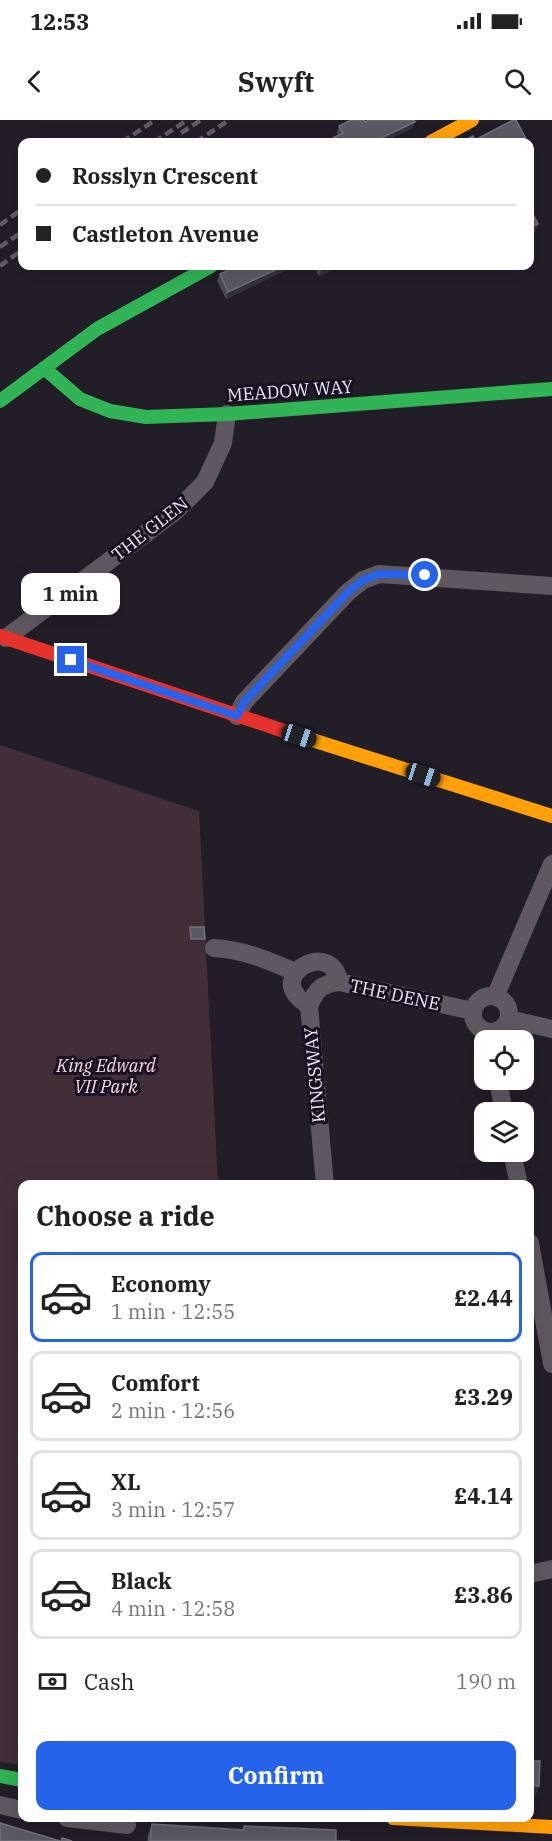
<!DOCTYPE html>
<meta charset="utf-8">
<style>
:root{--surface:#fff;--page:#f2f2f2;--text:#222;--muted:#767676;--line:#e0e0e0;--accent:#2563eb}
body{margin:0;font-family:"IBM Plex Serif",serif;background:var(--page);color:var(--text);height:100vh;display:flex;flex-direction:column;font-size:22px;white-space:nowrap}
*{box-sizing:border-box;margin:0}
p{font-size:20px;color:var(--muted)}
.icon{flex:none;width:33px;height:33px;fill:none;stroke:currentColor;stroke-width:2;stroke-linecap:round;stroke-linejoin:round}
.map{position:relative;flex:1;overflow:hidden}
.details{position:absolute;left:18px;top:1060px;width:516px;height:642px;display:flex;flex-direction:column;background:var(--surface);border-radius:12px;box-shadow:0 6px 24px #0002}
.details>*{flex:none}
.guide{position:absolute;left:18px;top:18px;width:516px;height:132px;border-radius:12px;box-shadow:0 6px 24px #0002;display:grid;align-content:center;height:132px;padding:0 18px;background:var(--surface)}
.fabs{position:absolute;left:474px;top:910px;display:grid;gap:12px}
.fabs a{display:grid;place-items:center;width:60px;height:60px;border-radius:12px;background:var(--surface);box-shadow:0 6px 24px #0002;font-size:30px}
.end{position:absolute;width:27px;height:27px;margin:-14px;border:8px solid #2563eb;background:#fff;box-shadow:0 0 0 3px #fff}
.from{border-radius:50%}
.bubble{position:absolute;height:42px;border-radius:12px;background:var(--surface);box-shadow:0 6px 24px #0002;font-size:20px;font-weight:800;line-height:42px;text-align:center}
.car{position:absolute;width:18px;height:36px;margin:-18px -9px;border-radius:8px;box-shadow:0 0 4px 2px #0007;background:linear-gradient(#222 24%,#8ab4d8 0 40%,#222 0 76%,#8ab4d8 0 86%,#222 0)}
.guide b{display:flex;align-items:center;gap:21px;height:57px;font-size:22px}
.guide b+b{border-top:2px solid var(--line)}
.guide i{width:15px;height:15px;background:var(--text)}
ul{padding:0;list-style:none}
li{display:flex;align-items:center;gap:18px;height:90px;margin:0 12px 9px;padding:0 6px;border:3px solid var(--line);border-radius:12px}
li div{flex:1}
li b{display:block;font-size:22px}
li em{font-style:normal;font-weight:800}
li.selected{border-color:var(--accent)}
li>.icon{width:54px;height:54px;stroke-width:1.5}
h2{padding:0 18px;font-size:27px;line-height:72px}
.pay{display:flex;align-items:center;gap:15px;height:66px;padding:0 18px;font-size:22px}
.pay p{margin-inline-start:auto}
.action{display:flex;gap:12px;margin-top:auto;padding:12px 18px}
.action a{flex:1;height:69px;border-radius:12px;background:var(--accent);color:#fff;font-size:24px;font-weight:800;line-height:69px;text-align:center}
.status{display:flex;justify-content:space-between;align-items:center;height:42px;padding:0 30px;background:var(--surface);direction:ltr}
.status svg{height:16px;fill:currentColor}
header{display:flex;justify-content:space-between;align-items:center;height:78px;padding:0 18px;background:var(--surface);font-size:27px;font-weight:800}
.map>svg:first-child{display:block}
.green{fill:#422e36}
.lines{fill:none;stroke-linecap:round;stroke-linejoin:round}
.street{stroke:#5f5860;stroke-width:18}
.fast{stroke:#30b455;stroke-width:14}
.slow{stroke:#ff9f0a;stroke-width:14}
.jam{stroke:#e5322d;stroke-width:14}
.rail{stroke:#615c64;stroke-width:4.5;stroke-dasharray:9 4.5;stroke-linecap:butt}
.wall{fill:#494a53}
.shaded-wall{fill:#32313b}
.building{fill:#5a5a64;stroke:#71707a;stroke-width:1.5}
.route{stroke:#2563eb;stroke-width:8}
.labels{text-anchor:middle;stroke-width:6;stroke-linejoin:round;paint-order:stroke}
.street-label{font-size:18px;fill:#e9e5f2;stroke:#171122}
.park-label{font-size:18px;font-style:italic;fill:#fdd8e3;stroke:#171122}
</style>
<div class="status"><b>12:53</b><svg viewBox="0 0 49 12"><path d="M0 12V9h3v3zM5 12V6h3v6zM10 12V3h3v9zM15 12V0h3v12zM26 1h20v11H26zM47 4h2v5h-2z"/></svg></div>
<header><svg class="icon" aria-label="back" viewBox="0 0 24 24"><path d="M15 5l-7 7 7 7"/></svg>Swyft<svg class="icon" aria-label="search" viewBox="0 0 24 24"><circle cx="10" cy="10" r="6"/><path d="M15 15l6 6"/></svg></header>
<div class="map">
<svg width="552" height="1721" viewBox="0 0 552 1721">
<rect width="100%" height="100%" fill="#211e28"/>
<!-- green -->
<path class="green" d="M0,625l199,66 19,374h-196v580l-22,-3z"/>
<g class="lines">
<!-- street -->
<path class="street" d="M6,518l171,-128 28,-28 18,-39 4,-29
M237,596l7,-14 104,-110 15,-12 16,-6 173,12
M214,828c30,2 54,12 81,24
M473 894a18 18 0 1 1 36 0a18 18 0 1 1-36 0Z
M495,877l57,-133
M309,886c-3,-3 -8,-5 -11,-9 -25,-25 34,-57 41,-15
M508,899l44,10
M498,960l6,33
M512,1032l7,33
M325,1065l-16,-179c7,-16 11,-22 30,-24l134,29
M530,1123l22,121
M530,1454l22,-5
M0,1685l22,5
M67,1698l60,7"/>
<!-- fast -->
<path class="fast" d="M44,248l36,31 30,12 36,6 81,-3 325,-25
M0,281l97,-72 114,-63
M0,1656l22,4"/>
<!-- slow -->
<path class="slow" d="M431,22l41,-22
M287,612l265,84
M393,1698l159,9"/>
<!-- jam -->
<path class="jam" d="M0,516l287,96"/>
<!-- rail -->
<path class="rail" d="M181,13l20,-13
M122,22l33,-22
M154,22l33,-22
M196,22l33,-22
M0,105l22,-16
M0,127l22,-15
M0,146l22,-16"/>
</g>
<!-- wall -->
<path class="wall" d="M365,2l49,1 -1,5 -31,14h-57l13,-6 -1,-4 2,-6z
M237,146h53l-4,2 -2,3 -58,28 -9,-18 3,-7z
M314,146h24v1l-19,9z
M152,1704l91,6 1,-4 92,15h14h-203l1,-6z"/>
<!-- shaded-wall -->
<path class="shaded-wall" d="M413,0h6l-5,3 -1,5 -31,14h-8l1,-1z
M538,104l-3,9 -5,2v-7z
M284,146h6l-4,2 -2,3 -58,28 2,-7z
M329,146h9v1l-19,9 3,-7z
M191,819h14l-1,3h-14z
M530,1666h9l-3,9h-6z"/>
<!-- building -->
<path class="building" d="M351,0h13l1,2 4,-2h45l1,2 -40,19 1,1h-51l18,-9 -4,-7z
M513,0h3l10,19 -6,3h-59l12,-6 2,4z
M530,88l8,16 -8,4z
M237,146h47l-56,26 -8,-18z
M320,146h9l-7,3z
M190,807h14l1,12h-14z
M530,1641h10l-1,25h-9z
M0,1703l60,18h-60z
M152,1704l92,6v-4l92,4v11h14h-200z
M62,1718l10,3h-11z"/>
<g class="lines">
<!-- route -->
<path class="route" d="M71,540l166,56 7,-14 104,-110 15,-12 16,-6 46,1"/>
</g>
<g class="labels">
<!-- street labels -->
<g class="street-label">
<text transform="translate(290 271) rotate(-4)" y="6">MEADOW WAY</text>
<text transform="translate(150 409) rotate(-38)" y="6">THE GLEN</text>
<text transform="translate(395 875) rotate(12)" y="6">THE DENE</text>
<text transform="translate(315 955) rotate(-95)" y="6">KINGSWAY</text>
</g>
<!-- park labels -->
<g class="park-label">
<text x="106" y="952">King Edward<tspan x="106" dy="21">VII Park</tspan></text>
</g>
</g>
</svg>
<div class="fabs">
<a><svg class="icon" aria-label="locate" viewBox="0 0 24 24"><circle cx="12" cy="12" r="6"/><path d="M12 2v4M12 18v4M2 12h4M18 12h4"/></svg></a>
<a><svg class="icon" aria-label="layers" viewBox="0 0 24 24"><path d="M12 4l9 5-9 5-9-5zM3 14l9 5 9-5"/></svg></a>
</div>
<i class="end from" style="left:425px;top:455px"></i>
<i class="end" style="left:71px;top:540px"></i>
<div class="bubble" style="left:21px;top:453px;width:99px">1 min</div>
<i class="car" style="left:299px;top:616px;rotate:108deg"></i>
<i class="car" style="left:423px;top:655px;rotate:108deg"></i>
<div class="guide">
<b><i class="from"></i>Rosslyn Crescent</b>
<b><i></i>Castleton Avenue</b>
</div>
<section class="details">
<h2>Choose a ride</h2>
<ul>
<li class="selected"><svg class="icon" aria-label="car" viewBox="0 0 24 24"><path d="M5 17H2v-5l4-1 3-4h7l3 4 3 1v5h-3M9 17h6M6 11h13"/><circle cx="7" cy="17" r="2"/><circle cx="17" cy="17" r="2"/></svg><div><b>Economy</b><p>1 min · 12:55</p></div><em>£2.44</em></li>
<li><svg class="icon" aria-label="car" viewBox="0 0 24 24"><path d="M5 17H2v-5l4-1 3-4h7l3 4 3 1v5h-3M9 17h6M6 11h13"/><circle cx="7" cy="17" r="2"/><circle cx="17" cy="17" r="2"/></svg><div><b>Comfort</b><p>2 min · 12:56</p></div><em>£3.29</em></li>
<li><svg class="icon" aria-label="car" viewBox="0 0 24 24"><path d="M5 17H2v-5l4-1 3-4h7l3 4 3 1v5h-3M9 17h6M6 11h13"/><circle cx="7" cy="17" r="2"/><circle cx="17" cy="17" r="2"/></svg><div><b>XL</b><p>3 min · 12:57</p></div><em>£4.14</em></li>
<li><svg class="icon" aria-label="car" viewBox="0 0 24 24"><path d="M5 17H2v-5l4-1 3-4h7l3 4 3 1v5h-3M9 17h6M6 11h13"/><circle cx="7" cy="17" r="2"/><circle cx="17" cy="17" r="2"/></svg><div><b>Black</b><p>4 min · 12:58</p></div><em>£3.86</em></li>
</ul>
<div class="pay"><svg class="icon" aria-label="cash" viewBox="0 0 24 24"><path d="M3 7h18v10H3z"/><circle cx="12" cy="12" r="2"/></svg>Cash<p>190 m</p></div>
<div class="action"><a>Confirm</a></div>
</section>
</div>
